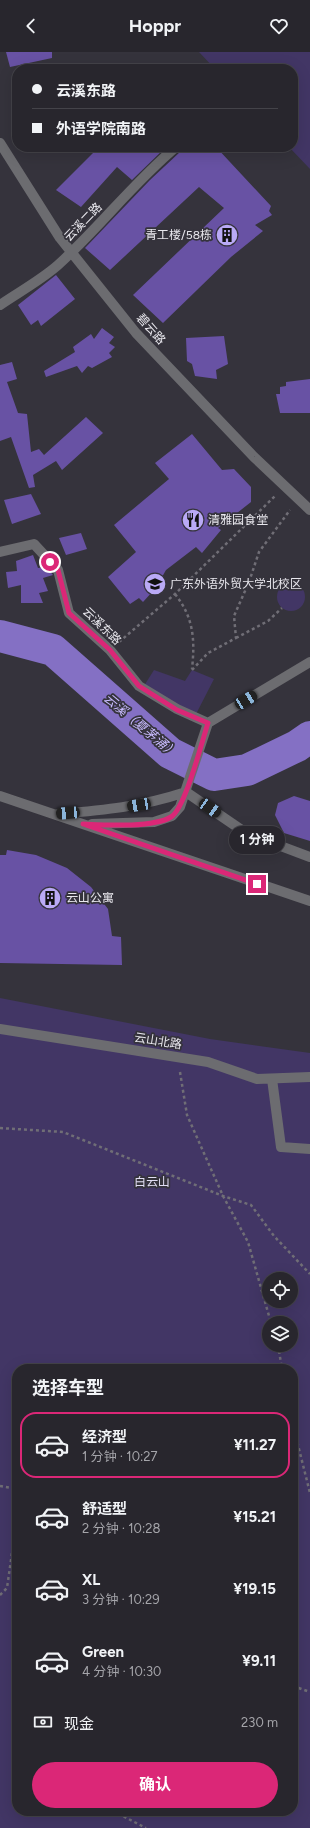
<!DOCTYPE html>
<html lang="zh">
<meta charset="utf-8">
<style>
:root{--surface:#28262d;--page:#343239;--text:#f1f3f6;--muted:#a5a5aa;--line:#444349;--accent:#db2777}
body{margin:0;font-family:Figtree,"Noto Sans SC",sans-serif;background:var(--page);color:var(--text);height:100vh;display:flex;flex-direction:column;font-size:15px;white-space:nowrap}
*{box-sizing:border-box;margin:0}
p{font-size:13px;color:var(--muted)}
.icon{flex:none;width:22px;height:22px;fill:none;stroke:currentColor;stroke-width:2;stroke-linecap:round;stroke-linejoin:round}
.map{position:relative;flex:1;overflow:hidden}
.side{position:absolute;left:12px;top:1312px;width:286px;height:452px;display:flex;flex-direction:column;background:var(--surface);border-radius:16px;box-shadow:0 4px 16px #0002,0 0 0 1px var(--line)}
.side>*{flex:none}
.guide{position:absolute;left:12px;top:12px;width:286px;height:88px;border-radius:16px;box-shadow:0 4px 16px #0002,0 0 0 1px var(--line);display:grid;align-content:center;height:88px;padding:0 20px;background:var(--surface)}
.tools{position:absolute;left:262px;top:1220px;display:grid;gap:8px}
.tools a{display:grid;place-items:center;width:36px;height:36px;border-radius:50%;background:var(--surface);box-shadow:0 4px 16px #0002,0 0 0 1px var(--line);font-size:20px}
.end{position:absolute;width:18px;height:18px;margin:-9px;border:5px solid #db2777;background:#fff;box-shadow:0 0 0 2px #fff}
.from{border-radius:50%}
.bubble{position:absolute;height:28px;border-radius:14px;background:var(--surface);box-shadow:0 4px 16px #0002,0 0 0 1px var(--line);font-size:13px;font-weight:700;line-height:28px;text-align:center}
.car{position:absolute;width:12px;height:24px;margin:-12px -6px;border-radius:5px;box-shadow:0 0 3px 1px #0007;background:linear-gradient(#222 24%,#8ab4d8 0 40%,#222 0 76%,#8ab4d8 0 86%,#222 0)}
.guide b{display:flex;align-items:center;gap:14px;height:38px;font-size:15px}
.guide b+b{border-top:1px solid var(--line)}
.guide i{width:10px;height:10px;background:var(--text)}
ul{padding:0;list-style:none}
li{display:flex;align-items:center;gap:12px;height:66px;margin:0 8px 6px;padding:0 12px;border:2px solid transparent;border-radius:16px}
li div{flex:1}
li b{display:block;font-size:15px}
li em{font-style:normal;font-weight:700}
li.current{border-color:var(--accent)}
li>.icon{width:36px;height:36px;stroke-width:1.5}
h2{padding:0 20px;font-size:18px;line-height:48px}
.pay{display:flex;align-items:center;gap:10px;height:44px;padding:0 20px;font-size:15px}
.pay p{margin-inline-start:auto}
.primary-button{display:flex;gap:8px;margin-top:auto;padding:8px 20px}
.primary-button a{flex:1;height:46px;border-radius:24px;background:var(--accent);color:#fff;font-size:16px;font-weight:700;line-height:46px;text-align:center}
header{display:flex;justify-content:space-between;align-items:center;height:52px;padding:0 20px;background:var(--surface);font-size:18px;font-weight:700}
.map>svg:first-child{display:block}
.green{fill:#423665;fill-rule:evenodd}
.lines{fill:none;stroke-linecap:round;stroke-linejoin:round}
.river{stroke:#8470c4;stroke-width:32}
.building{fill:#6852a4}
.path{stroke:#706e76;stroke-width:2.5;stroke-dasharray:3 3;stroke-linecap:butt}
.minor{stroke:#6c6c70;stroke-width:10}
.route{stroke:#db2777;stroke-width:5}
.labels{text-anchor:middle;stroke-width:3.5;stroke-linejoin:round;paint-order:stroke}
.street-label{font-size:12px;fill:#e8e7ed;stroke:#35333c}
.poi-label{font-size:12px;fill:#e8e7ed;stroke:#35333c;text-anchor:start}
.park-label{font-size:12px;fill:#e0dcf3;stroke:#35333c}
.water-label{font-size:13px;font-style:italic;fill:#c8bbfe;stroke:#35333c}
</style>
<header><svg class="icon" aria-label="back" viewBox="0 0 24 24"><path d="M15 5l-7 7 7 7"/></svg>Hoppr<svg class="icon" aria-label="heart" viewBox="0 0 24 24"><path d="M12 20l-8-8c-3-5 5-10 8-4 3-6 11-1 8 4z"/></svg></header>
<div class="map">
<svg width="310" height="1776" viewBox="0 0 310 1776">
<rect width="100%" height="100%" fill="#35333c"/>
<!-- green -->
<path class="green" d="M199,0h111v117l-21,-22h4v-78h-78z
M277 545a14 14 0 1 1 28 0a14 14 0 1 1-28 0Z
M154,618l31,11 7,-11 22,9 -20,39 -52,-29z
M0,946l210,41 100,14v775h-310zM269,1227h22v22h-22zM269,1271h22v22h-22zM17,1317h276v442h-276z"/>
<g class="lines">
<!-- river -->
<path class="river" d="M0,584l53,14 117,103 44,22 33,-5 50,-24 13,-9"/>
</g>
<!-- building -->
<path class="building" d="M6,0h46v6l-42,9z
M99,95h67l-34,33 -15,-13 -36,40 -25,-17z
M182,95h34l55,59 -2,5 3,4 -17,10 8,6 -32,26 -68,66 -30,-28 91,-87 -25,-21 -89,83 -25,-22 65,-68 30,-28z
M56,223l19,24 -34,27 -3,-6 -7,5 -13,-20z
M102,276l12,9 -5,6 6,4 -6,6 3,4 -20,11 -4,-2 -6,7 -5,-7 -31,11 -2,-6 31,-19 -2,-5 18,-13 3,5z
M224,284l4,28 -12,6 1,9 -22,-3 -3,-12 -5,-3 -1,-23z
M12,310l5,17 -10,3 11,31 9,1 4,38 8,-3 5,6 42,-38 17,16 -41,37 -6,-9 -23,14 2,12 -6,1 -18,-51 -11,4v-76z
M310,327v34h-30l-4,-19h4v-7l6,-1v-4z
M192,382l30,36 12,-1 17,18v15l-33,26 3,2 -19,23 -6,-6 -30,23 -4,7 -11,10 2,4 -10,11 -4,-4 -9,6 -22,-27 28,-25 -22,-27 55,-46 -14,-16z
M31,442l10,20 -29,10 -8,-24z
M81,481l6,16 -21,6 -7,-17z
M33,503l5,13 8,-1 7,8 -10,3 5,13 -9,2 4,10h-22v-18l-13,3 -2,-16 11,-1 -1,-10z
M294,744l16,5v40l-26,-8 -9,-18 3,-12z
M7,798l29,5 31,13 24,19 17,22 4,27 9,1 1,28 -122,-2v-108h6z"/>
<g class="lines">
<!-- path -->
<path class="path" d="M175,542c19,24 20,46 17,75
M236,586l32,-17 14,-13
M119,590l56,-48 101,-99
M192,618l16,-17 28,-15 -2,-22 15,-34 10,-30 31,-42
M180,1020l7,43 36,81 25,46 23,81
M0,1076l63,4 160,64 28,9 23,31 36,38
M278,1293l4,24
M293,1373l17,68
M0,1434l17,3
M0,1543l7,-7 7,-49 3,-8
M293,1634l17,6
M113,1759l33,17"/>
<!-- minor -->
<path class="minor" d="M0,91l60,95 76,95 118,124 56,53
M0,253c19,-13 41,-25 58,-40 41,-37 75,-82 118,-118
M0,500l34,-8 24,26 11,43 41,37 29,36 38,23 31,14
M186,740l60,41 64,24
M0,744l310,105
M58,762c47,-4 82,-7 128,-22
M92,772l62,-2 18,-6 8,-9 28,-84 102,-61
M0,977l208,33 49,17 53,-2
M272,1027l9,68 29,2"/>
</g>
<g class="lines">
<!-- route -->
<path class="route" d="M50,510l8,8 11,43 41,37 29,36 38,24 31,13c-6,18 -23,86 -37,94 -18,11 -66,8 -88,7l174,60"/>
</g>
<!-- icons -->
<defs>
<g id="building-disc" transform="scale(1.15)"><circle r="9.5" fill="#baaaf6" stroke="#35333c"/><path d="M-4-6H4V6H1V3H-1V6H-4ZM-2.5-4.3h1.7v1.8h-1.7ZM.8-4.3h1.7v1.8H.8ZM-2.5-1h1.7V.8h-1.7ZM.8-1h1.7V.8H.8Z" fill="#111"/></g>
<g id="restaurant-disc" transform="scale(1.15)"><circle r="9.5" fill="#baaaf6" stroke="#35333c"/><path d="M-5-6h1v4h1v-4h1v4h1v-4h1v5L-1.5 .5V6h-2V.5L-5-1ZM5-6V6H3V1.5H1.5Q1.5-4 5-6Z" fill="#111"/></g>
<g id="university-disc" transform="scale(1.15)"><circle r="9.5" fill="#baaaf6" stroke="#35333c"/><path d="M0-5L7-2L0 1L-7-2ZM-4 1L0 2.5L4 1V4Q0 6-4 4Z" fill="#111"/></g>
</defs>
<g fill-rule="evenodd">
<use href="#building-disc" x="227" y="183"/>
<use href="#restaurant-disc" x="193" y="468"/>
<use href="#university-disc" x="155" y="532"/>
<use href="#building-disc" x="50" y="846"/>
</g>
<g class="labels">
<!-- street labels -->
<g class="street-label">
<text transform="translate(83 170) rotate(-46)" y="4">云溪二路</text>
<text transform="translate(151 277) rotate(48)" y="4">碧云路</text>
<text transform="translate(102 574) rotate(44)" y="4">云溪东路</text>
<text transform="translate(158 989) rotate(9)" y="4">云山北路</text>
</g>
<!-- poi labels -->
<g class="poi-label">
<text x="212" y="187" text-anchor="end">青工楼/58栋</text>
<text x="208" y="472">清雅园食堂</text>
<text x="170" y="536">广东外语外贸大学北校区</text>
<text x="66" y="850">云山公寓</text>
</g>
<!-- park labels -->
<g class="park-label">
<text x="152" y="1134">白云山</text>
</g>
<!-- water labels -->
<g class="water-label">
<text transform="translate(141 673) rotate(40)" y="5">云溪（夏茅涌）</text>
</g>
</g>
</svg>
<div class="tools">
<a><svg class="icon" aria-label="locate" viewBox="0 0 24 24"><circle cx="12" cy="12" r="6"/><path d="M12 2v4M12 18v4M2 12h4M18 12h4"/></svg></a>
<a><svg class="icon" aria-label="layers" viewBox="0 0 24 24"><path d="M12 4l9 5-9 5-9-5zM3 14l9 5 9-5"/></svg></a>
</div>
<i class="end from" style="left:50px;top:510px"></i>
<i class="end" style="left:257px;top:832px"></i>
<div class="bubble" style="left:229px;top:774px;width:56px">1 分钟</div>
<i class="car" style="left:246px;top:648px;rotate:59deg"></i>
<i class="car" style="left:139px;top:753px;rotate:260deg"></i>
<i class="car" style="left:210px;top:756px;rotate:124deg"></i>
<i class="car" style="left:68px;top:761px;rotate:266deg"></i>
<div class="guide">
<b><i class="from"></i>云溪东路</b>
<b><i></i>外语学院南路</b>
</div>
<section class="side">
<h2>选择车型</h2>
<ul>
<li class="current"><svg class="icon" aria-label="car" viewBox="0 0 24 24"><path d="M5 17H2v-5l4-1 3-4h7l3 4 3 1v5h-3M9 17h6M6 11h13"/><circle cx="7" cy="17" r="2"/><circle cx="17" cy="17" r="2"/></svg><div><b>经济型</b><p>1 分钟 · 10:27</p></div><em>¥11.27</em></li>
<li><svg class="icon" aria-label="car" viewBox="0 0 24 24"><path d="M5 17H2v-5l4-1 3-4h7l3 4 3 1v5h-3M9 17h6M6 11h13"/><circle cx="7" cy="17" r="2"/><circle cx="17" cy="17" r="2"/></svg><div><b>舒适型</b><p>2 分钟 · 10:28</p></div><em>¥15.21</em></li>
<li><svg class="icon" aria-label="car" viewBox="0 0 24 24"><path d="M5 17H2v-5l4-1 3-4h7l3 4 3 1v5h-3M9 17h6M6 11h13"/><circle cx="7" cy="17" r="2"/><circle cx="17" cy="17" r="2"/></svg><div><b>XL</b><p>3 分钟 · 10:29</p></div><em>¥19.15</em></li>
<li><svg class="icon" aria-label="car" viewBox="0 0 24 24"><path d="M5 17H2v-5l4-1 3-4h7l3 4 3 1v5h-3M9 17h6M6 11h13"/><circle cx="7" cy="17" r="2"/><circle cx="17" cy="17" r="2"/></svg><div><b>Green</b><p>4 分钟 · 10:30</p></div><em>¥9.11</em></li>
</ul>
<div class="pay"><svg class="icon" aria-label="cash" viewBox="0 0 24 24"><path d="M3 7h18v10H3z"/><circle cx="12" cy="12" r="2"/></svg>现金<p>230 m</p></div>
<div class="primary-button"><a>确认</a></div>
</section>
</div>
